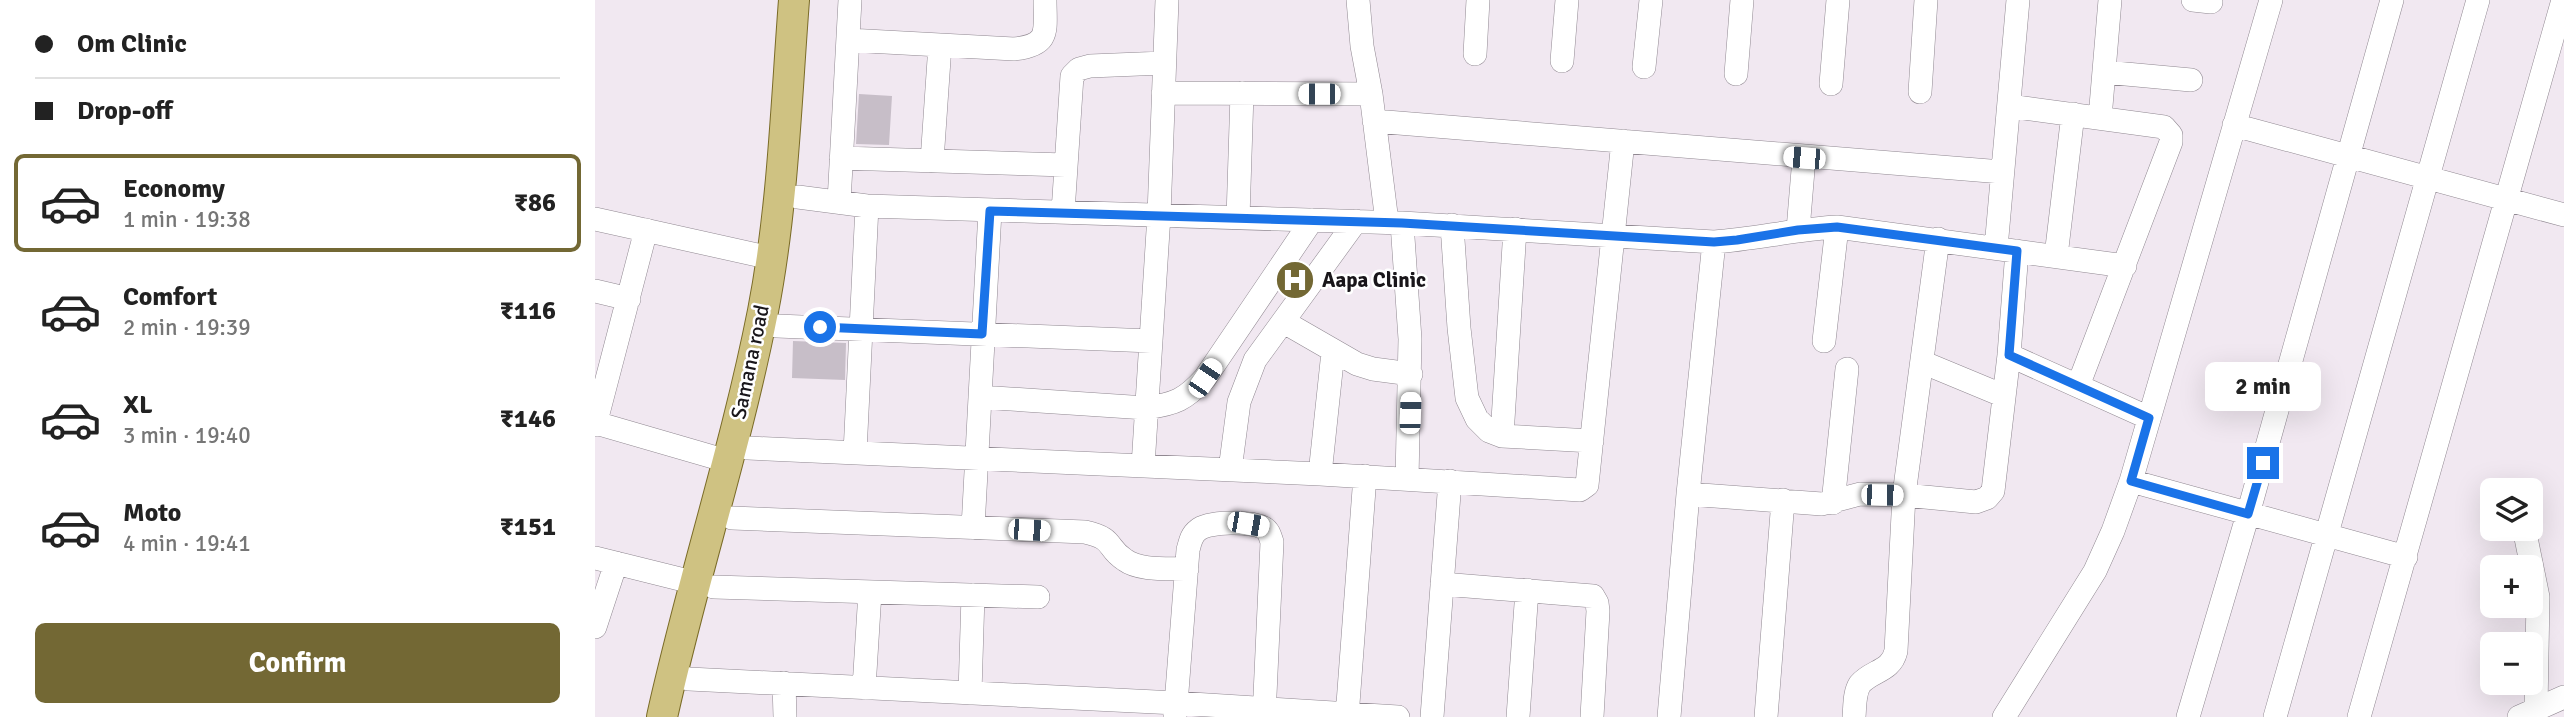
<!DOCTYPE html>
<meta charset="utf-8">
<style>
:root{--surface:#fff;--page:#f6f6f6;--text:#222;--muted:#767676;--line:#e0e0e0;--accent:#736834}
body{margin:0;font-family:Signika,sans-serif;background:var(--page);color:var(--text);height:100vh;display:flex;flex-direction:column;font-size:26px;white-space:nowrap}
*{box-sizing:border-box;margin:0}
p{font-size:23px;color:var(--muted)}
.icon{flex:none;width:38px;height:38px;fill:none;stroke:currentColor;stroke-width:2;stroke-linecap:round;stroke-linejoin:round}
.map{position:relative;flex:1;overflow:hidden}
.side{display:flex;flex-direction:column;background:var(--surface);width:595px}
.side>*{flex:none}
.guide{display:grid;align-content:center;height:154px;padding:0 35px;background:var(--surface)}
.controls{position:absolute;left:1885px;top:478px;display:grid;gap:14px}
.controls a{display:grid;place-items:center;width:63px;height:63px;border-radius:10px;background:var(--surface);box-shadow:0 7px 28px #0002;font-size:35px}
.end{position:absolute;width:32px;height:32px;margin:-16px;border:9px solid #1a73e8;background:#fff;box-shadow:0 0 0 4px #fff}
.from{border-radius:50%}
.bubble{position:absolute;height:49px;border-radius:10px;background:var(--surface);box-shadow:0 7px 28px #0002;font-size:23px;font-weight:800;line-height:49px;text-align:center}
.car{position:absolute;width:21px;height:42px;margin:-21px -10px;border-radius:9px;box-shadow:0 0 5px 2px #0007;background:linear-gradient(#fff 24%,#345 0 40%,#fff 0 76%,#345 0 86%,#fff 0)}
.guide b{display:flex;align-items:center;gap:24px;height:66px;font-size:26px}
.guide b+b{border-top:2px solid var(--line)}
.guide i{width:18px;height:18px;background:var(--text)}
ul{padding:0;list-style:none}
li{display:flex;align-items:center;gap:21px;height:98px;margin:0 14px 10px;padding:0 21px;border:4px solid transparent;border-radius:10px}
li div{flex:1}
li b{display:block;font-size:26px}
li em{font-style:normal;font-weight:800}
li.active{border-color:var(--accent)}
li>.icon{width:63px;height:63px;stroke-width:1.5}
.cta{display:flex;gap:14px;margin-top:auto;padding:14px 35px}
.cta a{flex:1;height:80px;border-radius:10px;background:var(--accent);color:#fff;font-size:28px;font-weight:800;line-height:80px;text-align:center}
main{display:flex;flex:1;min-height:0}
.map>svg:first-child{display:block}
.building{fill:#c7bec8}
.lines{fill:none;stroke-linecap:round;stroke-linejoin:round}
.minor-casing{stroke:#908891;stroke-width:24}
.major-casing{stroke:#7a6b27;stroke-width:32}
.minor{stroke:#fff;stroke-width:23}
.major{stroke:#cfc282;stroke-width:30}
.route{stroke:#1a73e8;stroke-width:9}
.labels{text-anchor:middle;stroke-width:5;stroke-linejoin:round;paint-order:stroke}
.poi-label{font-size:21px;font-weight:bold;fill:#19161a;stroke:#fff;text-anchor:start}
.street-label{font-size:21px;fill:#19161a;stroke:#fff}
</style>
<main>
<section class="side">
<div class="guide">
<b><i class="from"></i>Om Clinic</b>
<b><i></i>Drop-off</b>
</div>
<ul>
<li class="active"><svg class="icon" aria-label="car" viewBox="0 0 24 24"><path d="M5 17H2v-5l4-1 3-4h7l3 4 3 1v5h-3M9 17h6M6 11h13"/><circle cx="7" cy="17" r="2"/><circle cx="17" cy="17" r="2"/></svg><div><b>Economy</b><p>1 min · 19:38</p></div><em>₹86</em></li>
<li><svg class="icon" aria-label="car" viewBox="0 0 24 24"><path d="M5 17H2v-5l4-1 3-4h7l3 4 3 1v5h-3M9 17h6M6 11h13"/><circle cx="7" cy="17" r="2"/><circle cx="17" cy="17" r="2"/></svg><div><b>Comfort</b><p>2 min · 19:39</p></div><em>₹116</em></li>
<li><svg class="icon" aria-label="car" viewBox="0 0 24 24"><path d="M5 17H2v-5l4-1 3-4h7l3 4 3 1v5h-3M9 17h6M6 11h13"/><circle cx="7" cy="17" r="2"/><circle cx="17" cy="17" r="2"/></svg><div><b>XL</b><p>3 min · 19:40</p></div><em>₹146</em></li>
<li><svg class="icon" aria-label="car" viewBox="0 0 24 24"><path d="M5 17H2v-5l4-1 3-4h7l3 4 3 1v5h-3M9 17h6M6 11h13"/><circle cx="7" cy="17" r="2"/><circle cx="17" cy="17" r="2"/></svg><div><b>Moto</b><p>4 min · 19:41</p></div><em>₹151</em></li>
</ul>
<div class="cta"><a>Confirm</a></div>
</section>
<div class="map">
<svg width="1969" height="717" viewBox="0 0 1969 717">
<rect width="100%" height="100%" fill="#f1e8f1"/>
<!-- building -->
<path class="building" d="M264,94l33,2 -3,49 -33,-1z
M704,264l5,4 -18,26 -5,-3z
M198,341l53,2 -1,37 -53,-2z"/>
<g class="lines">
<!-- minor casing -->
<g class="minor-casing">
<path id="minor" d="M763,0l4,46 9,48 16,128
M1598,0l18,2
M253,40l166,9c37,-4 31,-18 31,-49
M880,54l3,-54
M967,61l5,-61
M1049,67l7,-67
M1509,72l87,8
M1141,74l6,-74
M1236,84l7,-84
M1325,92l6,-92
M568,93l208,1
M1414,106l155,21 7,8v7l-93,244
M1505,118l10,-118
M779,121l628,51
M1639,125l330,90
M246,158l225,7
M337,161l8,-116
M203,197l69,9 535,17 312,19c42,-3 82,-13 123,-15l288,39
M244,202l11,-202
M468,212l9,-136 7,-7 11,-3 74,-3
M643,218l4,-125
M0,219l176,39
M807,223l8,116 -3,140
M857,225l7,103 8,70 10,21 12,12 13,5 90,5
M1203,230l6,-72
M1401,248l22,-248
M1461,256l17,-142
M0,291l34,8
M689,322l73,42 16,5 38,5
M182,326l374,15
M1229,341l13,-114
M1414,355l140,63
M1327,362l82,34
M385,397l166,11c29,-4 39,-8 59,-30l107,-158
M1,423l131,38
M0,425l51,-195
M907,436l13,-207
M153,448l572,26 260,16 7,-5 36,-344
M260,453l12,-247
M548,466l16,-251 8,-215
M635,470l9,-68 16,-42 101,-139
M725,474l13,-122
M1536,481l275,76
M1093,494l134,10 38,-10 44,1 72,7 11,-4 6,-7 16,-136 8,-104
M1238,503l14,-134
M137,518l353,14c31,7 20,15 40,28 15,11 44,8 62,9
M378,528l17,-317
M1929,528l14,69 -2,112
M0,558l101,25
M847,584l151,12 4,7 1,8 -6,106
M119,587l324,10
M0,627l21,-64
M76,675l18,4 487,24 222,14
M189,683l1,34
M269,688l6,-96
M375,693l3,-98
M580,717l13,-167c2,-7 3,-15 10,-20 10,-9 53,-9 66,-2 5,3 6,8 8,14l-8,175
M752,717l18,-241
M837,717l18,-236
M923,717l9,-127
M1074,717l19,-223 26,-252
M1171,717l17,-217
M1259,717c1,-10 0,-24 6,-33 12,-14 31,-12 36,-33l8,-156 34,-256
M1409,717l91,-146 18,-40 18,-50 140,-481
M1593,717l60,-203 144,-514
M1680,717l203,-717
M1764,717l204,-717
M1924,717l45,-20"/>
</g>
<!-- major casing -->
<g class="major-casing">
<path id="major" d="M67,717c30,-136 74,-269 101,-406 20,-103 23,-207 31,-311"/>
</g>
<!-- minor -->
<use href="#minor" class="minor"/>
<!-- major -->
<use href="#major" class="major"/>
</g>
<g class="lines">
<!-- route -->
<path class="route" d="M225,327l162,7 8,-123 412,12 312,19 23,-2 61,-10 39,-3 180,24 -8,104 140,63 -18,63 117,33 15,-51"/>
</g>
<!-- icons -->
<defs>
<g id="hospital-disc" transform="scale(2.0125)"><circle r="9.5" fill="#736834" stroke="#fff"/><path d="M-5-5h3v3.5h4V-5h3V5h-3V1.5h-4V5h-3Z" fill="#fff"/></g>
</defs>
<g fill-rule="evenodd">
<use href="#hospital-disc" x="700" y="280"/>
</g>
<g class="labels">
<!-- poi labels -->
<g class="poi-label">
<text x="727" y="287">Aapa Clinic</text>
</g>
<!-- street labels -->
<g class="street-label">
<text transform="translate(155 362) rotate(-78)" y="7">Samana road</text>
</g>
</g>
</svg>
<div class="controls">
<a><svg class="icon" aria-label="layers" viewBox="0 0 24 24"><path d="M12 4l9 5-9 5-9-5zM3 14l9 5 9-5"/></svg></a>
<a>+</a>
<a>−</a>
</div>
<i class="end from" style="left:225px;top:327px"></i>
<i class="end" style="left:1668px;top:463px"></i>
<div class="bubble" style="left:1610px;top:362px;width:116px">2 min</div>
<i class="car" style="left:724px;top:94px;rotate:270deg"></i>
<i class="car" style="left:1209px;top:158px;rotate:275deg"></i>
<i class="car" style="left:610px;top:378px;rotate:34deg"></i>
<i class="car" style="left:815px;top:413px;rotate:2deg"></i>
<i class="car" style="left:1287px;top:495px;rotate:91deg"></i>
<i class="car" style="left:653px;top:524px;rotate:100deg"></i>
<i class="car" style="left:434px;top:530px;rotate:93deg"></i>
</div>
</main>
